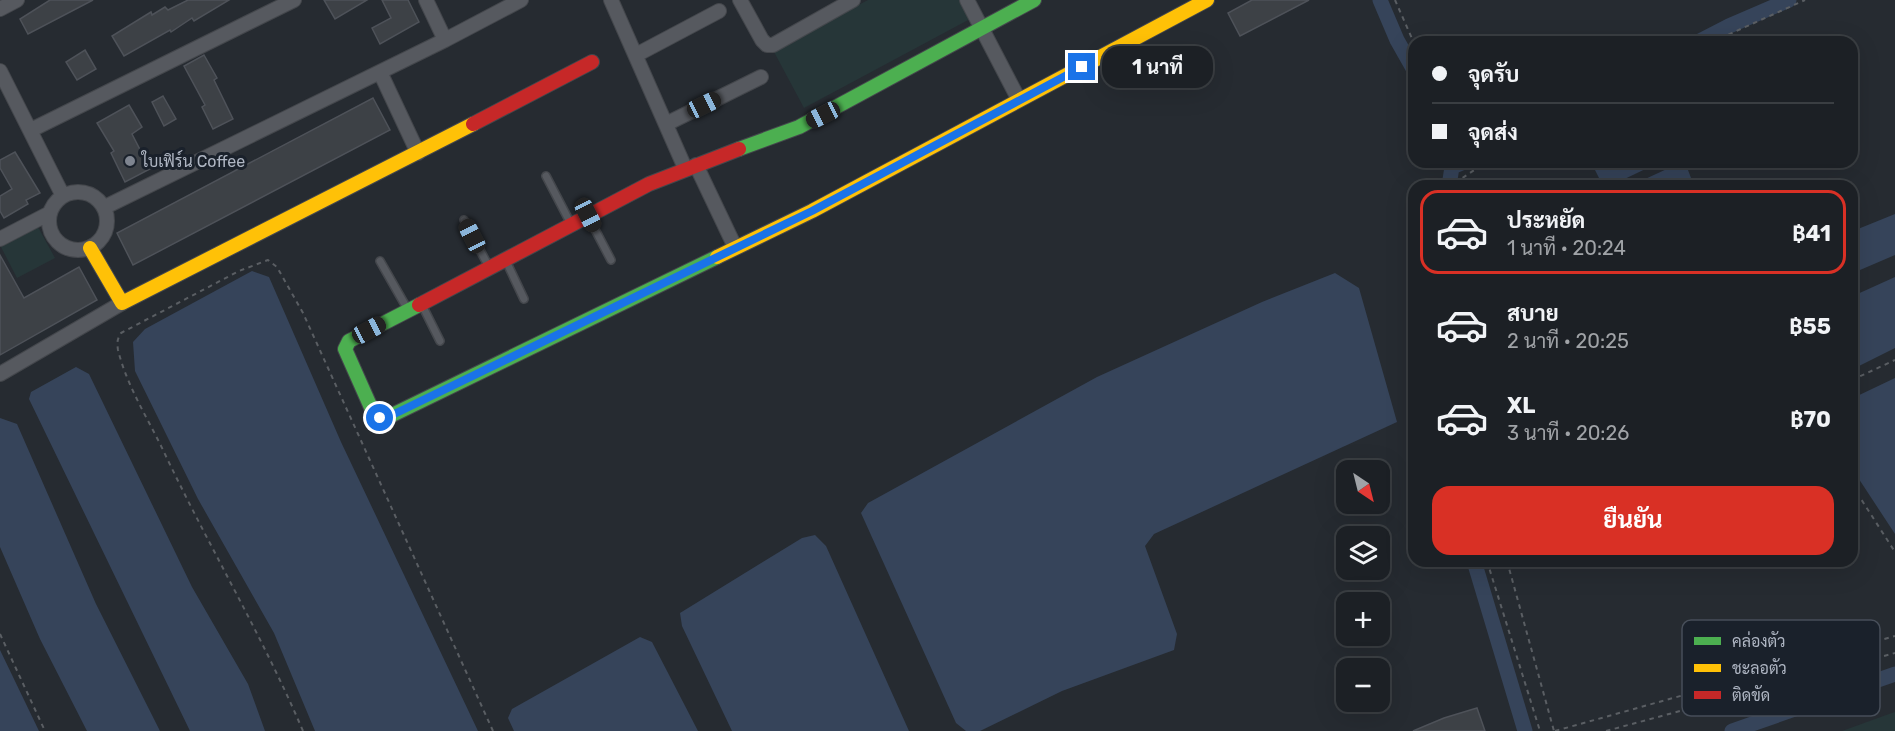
<!DOCTYPE html>
<html lang="th">
<meta charset="utf-8">
<style>
:root{--surface:#1c2025;--page:#25282d;--text:#f1f3f6;--muted:#a0a3a7;--line:#3a3e42;--accent:#d93025}
body{margin:0;font-family:Rubik,Sarabun,sans-serif;background:var(--page);color:var(--text);height:100vh;display:flex;flex-direction:column;font-size:22px;white-space:nowrap}
*{box-sizing:border-box;margin:0}
p{font-size:20px;color:var(--muted)}
.icon{flex:none;width:33px;height:33px;fill:none;stroke:currentColor;stroke-width:2;stroke-linecap:round;stroke-linejoin:round}
.map{position:relative;flex:1;overflow:hidden}
.side{position:absolute;left:1408px;top:180px;width:450px;height:387px;display:flex;flex-direction:column;background:var(--surface);border-radius:18px;box-shadow:0 6px 24px #0002,0 0 0 2px var(--line)}
.side>*{flex:none}
.hud{position:absolute;left:1408px;top:36px;width:450px;height:132px;border-radius:18px;box-shadow:0 6px 24px #0002,0 0 0 2px var(--line);display:grid;align-content:center;height:132px;padding:0 24px;background:var(--surface)}
.needle{width:39px;rotate:145deg}
.fabs{position:absolute;left:1336px;top:460px;display:grid;gap:12px}
.fabs a{display:grid;place-items:center;width:54px;height:54px;border-radius:12px;background:var(--surface);box-shadow:0 6px 24px #0002,0 0 0 2px var(--line);font-size:30px}
.end{position:absolute;width:27px;height:27px;margin:-14px;border:8px solid #1a73e8;background:#fff;box-shadow:0 0 0 3px #fff}
.from{border-radius:50%}
.bubble{position:absolute;height:42px;border-radius:18px;background:var(--surface);box-shadow:0 6px 24px #0002,0 0 0 2px var(--line);font-size:20px;font-weight:700;line-height:42px;text-align:center}
.car{position:absolute;width:18px;height:36px;margin:-18px -9px;border-radius:8px;box-shadow:0 0 4px 2px #0007;background:linear-gradient(#222 24%,#8ab4d8 0 40%,#222 0 76%,#8ab4d8 0 86%,#222 0)}
.hud b{display:flex;align-items:center;gap:21px;height:57px;font-size:22px}
.hud b+b{border-top:2px solid var(--line)}
.hud i{width:15px;height:15px;background:var(--text)}
ul{padding:10px 0 0;list-style:none}
li{display:flex;align-items:center;gap:18px;height:84px;margin:0 12px 9px;padding:0 12px;border:3px solid transparent;border-radius:18px}
li div{flex:1}
li b{display:block;font-size:22px}
li em{font-style:normal;font-weight:700}
li.current{border-color:var(--accent)}
li>.icon{width:54px;height:54px;stroke-width:1.5}
.action{display:flex;gap:12px;margin-top:auto;padding:12px 24px}
.action a{flex:1;height:69px;border-radius:18px;background:var(--accent);color:#fff;font-size:24px;font-weight:700;line-height:69px;text-align:center}
.map>svg:first-child{display:block}
.green{fill:#263638}
.water{fill:#36445a}
.lines{fill:none;stroke-linecap:round;stroke-linejoin:round}
.canal{stroke:#36445a;stroke-width:15}
.building{fill:#3d4146;stroke:#4e5259;stroke-width:1.5}
.lane-casing{stroke:#44474c;stroke-width:10}
.street-casing{stroke:#44474c;stroke-width:16}
.fast-casing{stroke:#44474c;stroke-width:16}
.slow-casing{stroke:#44474c;stroke-width:16}
.jam-casing{stroke:#44474c;stroke-width:16}
.path{stroke:#5a5e63;stroke-width:2;stroke-dasharray:4.5 4.5;stroke-linecap:butt}
.lane{stroke:#56595f;stroke-width:7}
.street{stroke:#56595f;stroke-width:14}
.fast{stroke:#4caf50;stroke-width:14}
.slow{stroke:#ffc107;stroke-width:14}
.jam{stroke:#c62828;stroke-width:14}
.route{stroke:#1a73e8;stroke-width:8}
.poi-dot{fill:#7f8590;stroke:#1a212b;stroke-width:2}
.labels{text-anchor:middle;stroke-width:6;stroke-linejoin:round;paint-order:stroke}
.poi-label{font-size:16px;fill:#afb6c3;stroke:#1a212b;text-anchor:start}
.key{fill:#1a212b;stroke:#474e59;stroke-width:1.5}
.key-label{font-size:16px;fill:#afb6c3}
</style>
<div class="map">
<svg width="1895" height="731" viewBox="0 0 1895 731">
<rect width="100%" height="100%" fill="#262b31"/>
<!-- green -->
<path class="green" d="M868,0h92l10,19 -166,89 -31,-58z
M38,227l17,31 -38,20 -16,-31z
M1895,712v19h-53l47,-17z"/>
<!-- water -->
<path class="water" d="M1591,162h69l-50,24h-7z
M1682,162h3l9,24h-64z
M1895,214v41l-35,15 -7,-20v-19z
M252,271l17,6 72,165 137,289h-163l-41,-98 -76,-134 -63,-128 -2,-29 12,-13z
M1335,273l24,15 38,134 -243,112 -9,12 32,88 -3,16 -112,41 -82,40h-14l-10,-8 -95,-210 7,-10 229,-126 165,-75z
M1895,277v71l-42,21v-73z
M76,367l13,7 103,213 56,97 17,47h-75l-161,-332 2,-7z
M1895,378v156l-42,-64v-72z
M0,418l17,6 79,180 64,127h-73l-47,-92 -40,-92z
M815,535l11,11 83,185h-177l-50,-105 -2,-13 122,-75z
M640,637l12,5 46,89h-184l-6,-13 4,-9z
M0,650l39,81h-39z"/>
<g class="lines">
<!-- canal -->
<path class="canal" d="M1380,0l17,40 17,30
M1698,42l31,-16 60,-26
M1449,186l3,-19 12,-5
M1474,561l51,170
M1732,731l163,-57"/>
</g>
<!-- building -->
<path class="building" d="M50,0h43l-65,34 -8,-15z
M188,0h41l-35,21 -2,-3 -21,14 -1,-2 -46,26 -12,-20 39,-24 1,3 13,-8 3,3z
M324,0h43l-32,19z
M382,0h26l11,22 -39,22 -8,-16 19,-10z
M1252,0h57l-69,36 -12,-23z
M85,50l11,19 -19,11 -11,-18z
M204,55l13,23 -3,2 19,39 -20,10 -11,-22 3,-2 -21,-39z
M163,96l13,23 -12,7 -12,-24z
M373,98l17,32 -257,135 -16,-32z
M129,105l13,22 -10,7 18,35 -25,13 -14,-29 3,-2 -17,-28z
M15,152l25,41 -14,7 2,4 -24,14 -4,-7v-15l12,-7 -12,-21v-8z
M0,255l24,43 55,-31 18,33 -97,55z
M1477,708l8,23h-72l31,-13z"/>
<g class="lines">
<!-- lane casing -->
<g class="lane-casing">
<path id="lane" d="M546,176l25,48
M589,218l22,42
M464,220l25,47
M380,261l28,49
M506,261l18,38
M422,305l18,36"/>
</g>
<!-- street casing -->
<g class="street-casing">
<path id="street" d="M426,0l19,40
M611,0l74,168
M740,0l22,40 5,5h6l80,-45
M967,0l52,100
M0,9l17,-9
M636,55l83,-44
M0,71l63,125
M380,72l38,81
M666,124l95,-47
M31,130l263,-130
M696,165l39,82
M49 221a29 29 0 1 1 58 0a29 29 0 1 1-58 0Z
M105,207l340,-167 76,-40
M0,239l50,-26
M0,374l122,-71"/>
</g>
<!-- fast casing -->
<g class="fast-casing">
<path id="fast" d="M739,149l60,-22 235,-127
M419,305l-70,36 -4,8 28,63 7,6h6l331,-161"/>
</g>
<!-- slow casing -->
<g class="slow-casing">
<path id="slow" d="M90,248l32,55 351,-179
M717,257l95,-46 395,-211"/>
</g>
<!-- jam casing -->
<g class="jam-casing">
<path id="jam" d="M473,124l119,-62
M419,305l230,-121 90,-35"/>
</g>
<!-- path -->
<path class="path" d="M1395,0l19,43
M1712,42l93,-42
M1460,186l1,-7 25,-17
M1852,380l43,-20
M1852,485l43,67
M1487,561l53,170
M1507,561l47,170
M0,634l45,97
M303,731c-41,-96 -95,-186 -140,-281 -16,-33 -36,-64 -45,-100 -1,-7 -1,-11 3,-17l118,-62 29,-11 9,7 26,46 190,418
M1555,731l340,-95
M1606,731l289,-78"/>
<!-- lane -->
<use href="#lane" class="lane"/>
<!-- street -->
<use href="#street" class="street"/>
<!-- fast -->
<use href="#fast" class="fast"/>
<!-- slow -->
<use href="#slow" class="slow"/>
<!-- jam -->
<use href="#jam" class="jam"/>
</g>
<g class="lines">
<!-- route -->
<path class="route" d="M380,418h6l426,-207 270,-144"/>
</g>
<!-- markers -->
<circle class="poi-dot" cx="130" cy="161" r="6"/>
<g class="labels">
<!-- poi labels -->
<g class="poi-label">
<text x="142" y="167">ใบเฟิร์น Coffee</text>
</g>
</g>
<!-- legend -->
<rect x="1682" y="620" width="198" height="96" rx="9" class="key"/>
<rect x="1694" y="637" width="27" height="8" fill="#4caf50"/>
<rect x="1694" y="664" width="27" height="8" fill="#ffc107"/>
<rect x="1694" y="691" width="27" height="8" fill="#c62828"/>
<g class="key-label">
<text x="1732" y="647">คล่องตัว</text>
<text x="1732" y="674">ชะลอตัว</text>
<text x="1732" y="701">ติดขัด</text>
</g>
</svg>
<div class="fabs">
<a><svg class="needle" viewBox="-14 -14 28 28"><path d="M0-13l5 13h-10z" fill="#e53935"/><path d="M0 13l5-13h-10z" fill="#a0a3a7"/></svg></a>
<a><svg class="icon" aria-label="layers" viewBox="0 0 24 24"><path d="M12 4l9 5-9 5-9-5zM3 14l9 5 9-5"/></svg></a>
<a>+</a>
<a>−</a>
</div>
<i class="end from" style="left:380px;top:418px"></i>
<i class="end" style="left:1082px;top:67px"></i>
<div class="bubble" style="left:1102px;top:46px;width:111px">1 นาที</div>
<i class="car" style="left:704px;top:105px;rotate:64deg"></i>
<i class="car" style="left:823px;top:115px;rotate:243deg"></i>
<i class="car" style="left:588px;top:215px;rotate:153deg"></i>
<i class="car" style="left:472px;top:236px;rotate:333deg"></i>
<i class="car" style="left:369px;top:330px;rotate:62deg"></i>
<div class="hud">
<b><i class="from"></i>จุดรับ</b>
<b><i></i>จุดส่ง</b>
</div>
<section class="side">
<ul>
<li class="current"><svg class="icon" aria-label="car" viewBox="0 0 24 24"><path d="M5 17H2v-5l4-1 3-4h7l3 4 3 1v5h-3M9 17h6M6 11h13"/><circle cx="7" cy="17" r="2"/><circle cx="17" cy="17" r="2"/></svg><div><b>ประหยัด</b><p>1 นาที · 20:24</p></div><em>฿41</em></li>
<li><svg class="icon" aria-label="car" viewBox="0 0 24 24"><path d="M5 17H2v-5l4-1 3-4h7l3 4 3 1v5h-3M9 17h6M6 11h13"/><circle cx="7" cy="17" r="2"/><circle cx="17" cy="17" r="2"/></svg><div><b>สบาย</b><p>2 นาที · 20:25</p></div><em>฿55</em></li>
<li><svg class="icon" aria-label="car" viewBox="0 0 24 24"><path d="M5 17H2v-5l4-1 3-4h7l3 4 3 1v5h-3M9 17h6M6 11h13"/><circle cx="7" cy="17" r="2"/><circle cx="17" cy="17" r="2"/></svg><div><b>XL</b><p>3 นาที · 20:26</p></div><em>฿70</em></li>
</ul>
<div class="action"><a>ยืนยัน</a></div>
</section>
</div>
